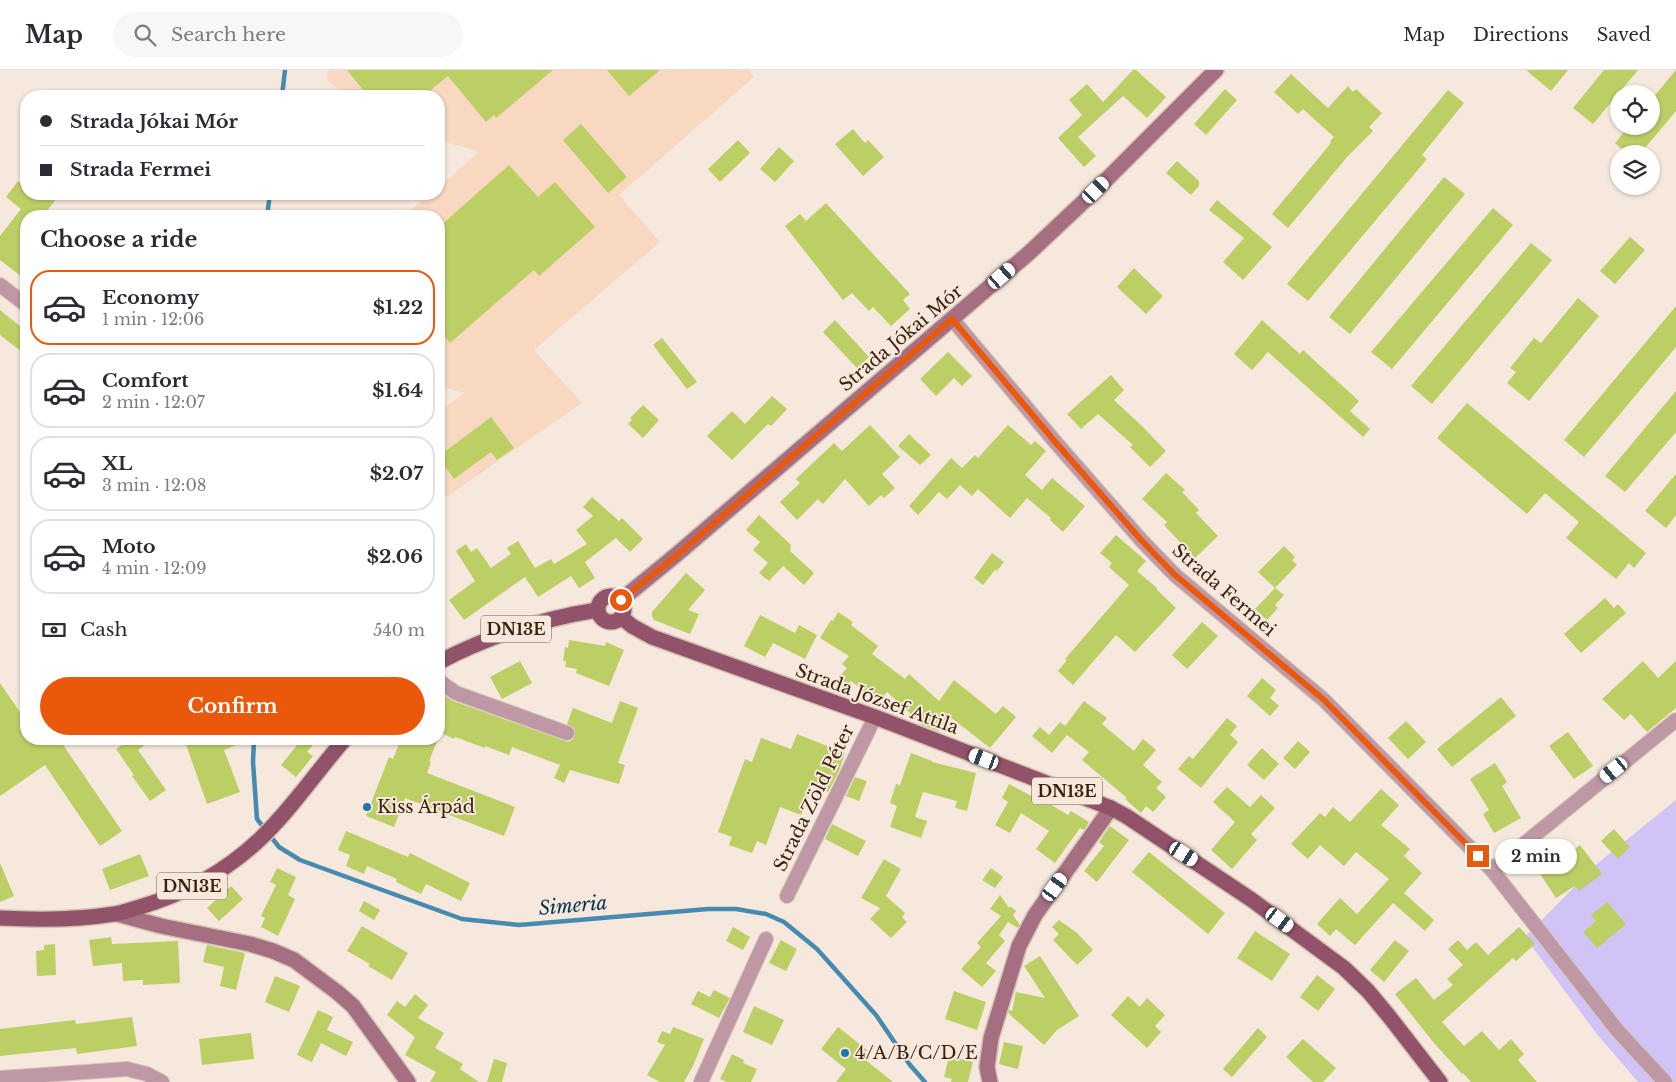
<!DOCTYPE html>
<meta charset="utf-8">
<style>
:root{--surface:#fff;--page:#f7f7f7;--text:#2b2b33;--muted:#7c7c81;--line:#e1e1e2;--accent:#ea580c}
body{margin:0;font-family:"Libre Baskerville",serif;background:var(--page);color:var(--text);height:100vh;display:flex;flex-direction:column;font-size:19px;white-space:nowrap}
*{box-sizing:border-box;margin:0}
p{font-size:16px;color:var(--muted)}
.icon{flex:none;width:28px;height:28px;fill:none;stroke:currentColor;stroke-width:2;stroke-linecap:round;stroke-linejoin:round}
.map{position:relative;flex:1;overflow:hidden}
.side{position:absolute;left:20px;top:140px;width:425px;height:535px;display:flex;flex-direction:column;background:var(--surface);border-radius:20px;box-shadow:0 1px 4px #0004}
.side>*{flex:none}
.banner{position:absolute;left:20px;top:20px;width:425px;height:110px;border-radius:20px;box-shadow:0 1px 4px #0004;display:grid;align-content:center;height:110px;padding:0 20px;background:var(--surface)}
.fabs{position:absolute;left:1610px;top:15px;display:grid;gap:10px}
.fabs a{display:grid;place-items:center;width:50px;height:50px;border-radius:50%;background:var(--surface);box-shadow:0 1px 4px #0004;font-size:25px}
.end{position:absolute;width:22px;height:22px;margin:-11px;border:6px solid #ea580c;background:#fff;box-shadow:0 0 0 2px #fff}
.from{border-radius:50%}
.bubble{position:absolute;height:35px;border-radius:18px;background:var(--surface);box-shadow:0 1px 4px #0004;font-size:16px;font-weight:700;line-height:35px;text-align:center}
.car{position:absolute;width:15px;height:30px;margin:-15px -8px;border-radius:6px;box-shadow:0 0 4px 1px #0007;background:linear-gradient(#fff 24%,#345 0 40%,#fff 0 76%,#345 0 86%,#fff 0)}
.banner b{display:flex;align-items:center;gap:18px;height:48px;font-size:19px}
.banner b+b{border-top:1px solid var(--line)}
.banner i{width:12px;height:12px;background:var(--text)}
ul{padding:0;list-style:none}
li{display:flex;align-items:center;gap:15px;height:75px;margin:0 10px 8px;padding:0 10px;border:2px solid var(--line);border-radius:20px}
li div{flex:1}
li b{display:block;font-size:19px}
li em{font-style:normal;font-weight:700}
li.on{border-color:var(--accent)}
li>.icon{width:45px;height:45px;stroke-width:1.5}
h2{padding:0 20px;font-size:22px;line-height:60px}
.pay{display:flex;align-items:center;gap:12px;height:55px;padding:0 20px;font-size:19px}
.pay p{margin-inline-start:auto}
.cta{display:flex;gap:10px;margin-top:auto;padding:10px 20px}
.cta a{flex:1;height:58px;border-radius:30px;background:var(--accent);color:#fff;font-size:20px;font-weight:700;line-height:58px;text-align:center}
header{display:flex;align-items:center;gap:30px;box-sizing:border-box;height:70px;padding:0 25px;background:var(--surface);border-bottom:1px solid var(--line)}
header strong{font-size:24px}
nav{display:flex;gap:28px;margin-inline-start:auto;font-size:18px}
.search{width:350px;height:45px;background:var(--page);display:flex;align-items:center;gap:12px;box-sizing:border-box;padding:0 18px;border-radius:28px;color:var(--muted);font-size:19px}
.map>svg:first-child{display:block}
.built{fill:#f8d8c1}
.green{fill:#d1c3f6}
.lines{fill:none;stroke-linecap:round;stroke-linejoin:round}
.stream{stroke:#468aaf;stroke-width:4.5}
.building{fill:#bccf65}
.street-casing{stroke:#d5c4b7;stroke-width:16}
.secondary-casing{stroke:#d5c4b7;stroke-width:18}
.primary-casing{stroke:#d5c4b7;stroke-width:18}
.street{stroke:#be98a4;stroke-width:14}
.secondary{stroke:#a56f81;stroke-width:15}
.primary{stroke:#925269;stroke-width:15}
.route{stroke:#ea580c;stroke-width:6}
.poi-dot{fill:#2178a7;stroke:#f6e8dd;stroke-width:2}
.labels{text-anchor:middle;stroke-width:4;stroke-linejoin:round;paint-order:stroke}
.shield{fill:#f6e8dd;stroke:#745d49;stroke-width:1}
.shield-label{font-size:16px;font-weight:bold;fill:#3c210a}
.street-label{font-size:18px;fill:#3c210a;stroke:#f6e8dd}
.poi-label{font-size:18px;fill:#3c210a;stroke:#f6e8dd;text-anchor:start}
.water-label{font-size:19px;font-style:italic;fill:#003049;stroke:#f6e8dd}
</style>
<header>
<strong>Map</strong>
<div class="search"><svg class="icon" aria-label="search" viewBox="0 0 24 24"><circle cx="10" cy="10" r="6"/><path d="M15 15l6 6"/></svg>Search here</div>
<nav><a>Map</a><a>Directions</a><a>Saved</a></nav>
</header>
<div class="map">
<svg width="1676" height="1012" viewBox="0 0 1676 1012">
<rect width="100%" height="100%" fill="#f6e8dd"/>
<!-- built -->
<path class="built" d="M329,0h419l6,7 -135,118 41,47 -126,108 48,53 -143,99v-90l25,-19 -25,-7v-170h-35l26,-22h9v-7l40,-35 -33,-10 -7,-8v-38h-93l-19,-16z"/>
<!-- green -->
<path class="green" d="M1676,730v282h-38l-42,-49 -71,-96 73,-74z"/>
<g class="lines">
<!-- stream -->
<path class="stream" d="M282,26l3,-26
M267,146l3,-22
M254,669l-1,23 4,57 22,28 21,13 162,59 57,6 189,-16h28l30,5 18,8 33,27 59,66 34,50 15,17"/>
</g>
<!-- building -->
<path class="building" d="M347,0h206l-57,48 -2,-3 -8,7 -38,-46 -25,20h-55z
M607,0h53l-31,26z
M1133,0h3l30,27 -19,21 -24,-22 -45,41 18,19 -12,11 -26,-29 24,-23 -13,-15 18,-16 16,18z
M1526,0h42l-17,21z
M1604,0h34l-45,54 -20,-16z
M1676,0v41l-36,43h-13l-12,-11 14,-17h22v-26z
M1291,4l37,34 20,-22 5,6 3,-3 26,24 -13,14 4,4 -26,26 -59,71 -16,-14 59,-71 -1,-2 4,-4 -31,-28 -5,5 -24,-22z
M1225,19l12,11 -31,35 -12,-11z
M1448,20l16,13 -42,52 5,4 -119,142 -21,-17z
M581,54l46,53 -19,16 -45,-53z
M853,59l12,14 3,-3 16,17 -21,19 -28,-32z
M738,70l12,13 -30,29 -12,-13z
M779,77l15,14 -19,21 -15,-13z
M1177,91l22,20v5l-8,9 -25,-22z
M509,95l29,32 17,-15 40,45 -56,49 -5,-6 -84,73 -11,-13v-103z
M1444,107l21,17 -115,140 -21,-17z
M18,111l8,6v7h34l-17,22h-17v64l-26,-20v-24l21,-27 -15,-12z
M1217,130l55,47 -29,33 -20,-18 21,-24 -35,-28z
M826,133l84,91 -7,6 7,9 -19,17 -18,-19 -4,4 -17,-18 -9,7 -58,-74 15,-12 6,7z
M1493,138l20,17 -121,144 -21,-17z
M1630,167l15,13 -30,34 -15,-13z
M1531,173l21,17 -120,144 -21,-18z
M1134,198l29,28 -17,18 -29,-27z
M1578,228l21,18 -70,85 -22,-18 9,-11 -6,-4 24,-30 7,5z
M1676,236v41l-92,110 -20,-17z
M0,240l26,21v24l-26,-20z
M835,250l34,37 -12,11 -34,-36z
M1262,250l38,34 3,-4 56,51 -9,10 20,18 -7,8 -95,-85 -16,18 -18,-16z
M662,268l35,44 -10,7 -34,-44z
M948,282l24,24 -10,10 -8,-8 -18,18 -16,-17z
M1111,305l13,15 -10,10 28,26 24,25 -16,16 -20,-20 3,-2 -35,-31 -17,15 -14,-15z
M1676,321v41l-51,60 -20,-16z
M772,326l15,13 -16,17 -3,-2 -36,36 -25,-24 25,-25 13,13z
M1467,333l179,150 -12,15 -5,-5 -13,16 -50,-41 13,-16 -34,-29 -18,21 -90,-76z
M643,335l16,15 -16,18 -15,-14 4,-4 -2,-2z
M491,347l23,31 -17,12 -6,-8 -37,27 -15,-21v-2z
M870,355l30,32 -18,17 13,14 -11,10 -3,-3 -12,11 -24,-27 -22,25 -5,-5 -21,21 -17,-18 20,-19 -4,-4 38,-36 8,8z
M1008,355l23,20 4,-4 11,10 -21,24 17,15 10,-12 33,28 -22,26 -13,-12 1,-2 -24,-20 -17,20 -32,-29 -6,7 -12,-11 -13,14 -8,-7 -21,23 -9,-9 42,-48 11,10 13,-13 3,3z
M909,364l22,21 -11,10 -22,-19z
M1166,403l19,17 -3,2 17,18 -3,3 22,23 -23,22 -31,-33 3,-3 -25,-23z
M1676,404v41l-10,13 -21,-17z
M592,427l27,24 3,-3 21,21 -13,13 -14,-14 -31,24 10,16 -16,10 -8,-12 -33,21 -13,-20 -61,43 -15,-20 26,-19 -19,-30 10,-7 5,8 6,-4 14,20 20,-14 -4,-6 11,-7 17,27 16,-9 3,5 33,-20 -11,-14 17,-14 -10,-9z
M759,445l32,30 -1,6 24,22 -10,12 -21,-19 -14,15 -10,-8 9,-10 -15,-13 7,-8 -14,-12z
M1116,465l30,26 -9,10 20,17 -1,1 20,19 -41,44 -19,-17 -43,50 -15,-14 9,-11 -2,-1 64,-74 -20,-18 3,-4 -12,-10z
M1284,476l11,11 -3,3 5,5 -22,23 -17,-16z
M992,483l12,9 -7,9 -2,-1 -12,15 -9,-7z
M686,503l19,17 -17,20 11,4 -9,20 -36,-14 -2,-4v-4z
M1275,518l9,7 -9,10 3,3 -11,12 -12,-11z
M1605,528l9,10 4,-4 8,9 -45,40 -17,-19z
M838,542l15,10 -2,3 27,21 -6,8 33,25 4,-5 30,27 15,-21 42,34 7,-8 13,11 -26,31 -41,-32 -11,15 -16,-6 -13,-9 2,-2 -24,-22 -8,11 -28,-22 -3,4 -9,-8 8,-9 -5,-4 7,-8 -29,-18 11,-18 2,1z
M760,545l35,18 4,-8 18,10 -12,24 -32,-16 -8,14 -21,-11z
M1202,552l16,14 -31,33 -15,-14z
M569,570l36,6 1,-4 18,8 -15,36 -33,-13 1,-4 -12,-2 1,-6h-3l2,-14 3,1z
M520,591l12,22 -30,16 -12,-22z
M1643,591l15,17 18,-17v47l-29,24 -16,-18 -7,6 -22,-21z
M1262,608l14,12 -6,8 9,8 -9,10 -23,-20z
M0,613l26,38v18h33l63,92 -22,15 -55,-81 -45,31z
M442,624l11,7 115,41 4,-2 3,-5 -1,-7 -7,-4 6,-16 39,15 8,-22 18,7 -20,55 7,2 -6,19 -49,-14 -6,13 -10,-5 6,-13 -48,-18 -3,8 -24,-9v2l-30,-11 -1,2 -15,-7v-31z
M1501,627l15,19 -64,51 -15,-18z
M1084,631l23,17 -5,6 32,27 9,-12 13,11 -13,15 19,17 -6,6 10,9 -13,15 -7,-6 -5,7 -16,-14 2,-1 -45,-38 7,-8 -22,-17 -15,18 -20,-17 8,-9 9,8 11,-13 5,4z
M1227,648l10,8 -7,9 8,7 -37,46 -23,-19 11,-13 4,3z
M1406,651l20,21 -18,17 -20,-21z
M1568,662l25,34 -19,13 -25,-33z
M797,664l48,19 -6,18 -11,21 -16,-7 -11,30 -21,-8 -14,38 -9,-4 -5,12 -23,-8 3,-8 -14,-5 27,-73 7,3 9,-24 30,11z
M131,669h22l-15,11 28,40 -16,11 -18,-25 2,-1 -18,-26z
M184,669h66l-26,11 16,42 -33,12z
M302,669h15l-10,13 6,4 -17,21 -15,-12z
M401,669h37l-9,22 2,1 -4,11 88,34 -11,29 -99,-38 -11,29 -28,-11 23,-59 4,2z
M1298,671l12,11 -15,17 -12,-11z
M1262,678l17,16 -15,16 -17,-15z
M911,683l21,8v1l44,11 -9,38 -12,-3 2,-7 -34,-9 -8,25 12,4 -6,17 -31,-11 7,-21 -7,-3 6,-19 4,1z
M1495,693l12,19 -5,4 19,32 -27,15 -11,-19 6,-4 -19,-31z
M855,707l12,4 -8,20 -13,-5z
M1009,714l35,19 1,-2 23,14 3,-4 18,11 -5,8 -4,-2 -25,35 -19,-14 13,-18 -28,-18 -11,20 -15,-8 13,-23 -6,-4z
M1227,717l23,20 11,-12 14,13 -24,26 6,6 -25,29 -21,-19 24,-28 -22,-20z
M1381,719l18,16 -18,20 29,24 -6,7 18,17 -18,20 30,27 -9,11 -32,-28 -38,42 -19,-16 -6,7 -13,-12 23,-26 17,16 32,-35 -33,-27 -12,14 -24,-21 -12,14 -17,-15 29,-31 5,4 8,-10 17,15z
M832,754l34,17 -8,15 -33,-17z
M1110,756l19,14 -32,42 -13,-11 20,-25 -5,-4z
M1614,759l16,18 -12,12 -17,-18z
M346,761l62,26 2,-4 60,30 -9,18 -35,-17 -5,10 -25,-12 1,-3 -30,-13 -3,8 -18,-8 4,-11 -12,-5z
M1580,775l22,29 -23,17 -4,-5 -19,12 -21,-32 15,-10 5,7z
M1149,782l76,61 -17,21 -76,-62z
M140,784l9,22 -39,14 -8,-21z
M884,789l17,10 -15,27 19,17 -3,4 5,5 -16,16 -21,-19 10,-11 -19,-10z
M0,793l14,33 -14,6z
M277,798l19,9 -8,18 7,4 -17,37 -17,-9 4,-9 -4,-2 15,-31 -6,-3z
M991,798l12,9 -8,11 -13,-8z
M231,816l12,13 -24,22 -12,-13z
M1000,825l9,13 1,-2 6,5 -3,4 7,10 -2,3 -10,-6 -9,13 6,6 -19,22 10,8 -14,16 -21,-18 20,-22 -4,-4 24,-27 -11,-7z
M364,831l16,9 -6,10 -15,-9z
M1607,832l19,22 -29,24 -14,-16 13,-11 -5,-6z
M1059,850l18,13 16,17 -16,15 -24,-25 6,-6 -7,-7z
M362,856l46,27 -16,27 -24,-14 2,-2 -23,-13z
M733,857l17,10 -7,13 -17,-9z
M1519,857l16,17 -19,17 -3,-3 -71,64 22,24 18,-15 17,19 12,-11 13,15 -6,6 19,22h-66l-8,-9 -1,1 -28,-31 -39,-49 21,-16 18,22 19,-15 -6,-6 16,-14 -15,-16 10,-9 9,10 9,-8 12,13z
M1255,861l35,23 -18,27 -35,-23z
M111,867l1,7 66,-3 2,42 -37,2v-5l-20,1 -1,-18 -29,3 -4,-26z
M781,870l16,9 -11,22 -17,-8z
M1395,870l14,11 -25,31 -14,-12z
M55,874l1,31 -19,1 -1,-25 8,-1v-5z
M207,875l38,8 -9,37 -16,-4 4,-19 -21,-5z
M1040,886l39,60 -22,14 -13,15 -36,-32 1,-3 3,1 4,-19 29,6 -21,-32z
M1317,905l18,14 -17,22 -18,-14z
M275,906l25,10 -11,26 -24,-10z
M714,920l16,8 -11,20 -28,-14 7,-13 12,6z
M954,921l32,11 -9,28 -32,-11z
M415,924l13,11 -10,13 26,15 -9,15 28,16 -3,5 19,13h-49l6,-10 -31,-17 10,-18 -28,-22 10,-14 8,6z
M1128,926l12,11 7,-9 18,17 -10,11 6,6 -14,16 -36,-33z
M754,936l30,14 -12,25 -29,-13z
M318,940l15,7 -6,13 26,12 -7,14 -25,-13 -9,19 -15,-7z
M132,947l5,29 -60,8 -1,-6 -76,8v-27l75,-9 1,4z
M673,957l31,12 -11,27 -9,16h-24l-13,-7 18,-30 -8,-3 5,-11 8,3z
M838,957l29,23 -5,7 31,25h-57l10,-13 -25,-20z
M1258,958l9,9 -35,40 -9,-8z
M251,963l3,26 -52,6 -3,-26z
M1303,969l33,29 -13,14h-10l-27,-25z
M1004,972l19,4 -5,23 -19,-5z
M732,984l12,6 -1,3 14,6 -6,13h-24l-7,-3z
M949,986l24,6 -5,20h-17l1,-3 -8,-2z
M494,989l13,4 -5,19h-15z"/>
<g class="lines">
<!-- street casing -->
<g class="street-casing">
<path id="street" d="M0,215l26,20
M952,249l105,125 85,97 33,34 149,125 168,170 125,160 48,52
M439,611l17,12 111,40
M1492,800l184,-150
M787,826l88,-179
M0,1008l127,-9 20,5 15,8
M701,1012l65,-143"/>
</g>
<!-- secondary casing -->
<g class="secondary-casing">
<path id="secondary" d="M621,530l55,-45 353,-302 67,-63 120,-120
M117,844l44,12 89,18 23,7 21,9 43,32 16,14 55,76
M990,1012l-3,-15 4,-29 28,-92 16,-31 76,-107"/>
</g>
<!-- primary casing -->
<g class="primary-casing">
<path id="primary" d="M598 539a13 13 0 1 1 26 0a13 13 0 1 1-26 0Z
M621,547l11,9 20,11 223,80 236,91 15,8 126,84 92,68 24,23 20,24 52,67
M439,592c50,-26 102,-43 158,-52
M0,848c38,2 77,2 114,-4 9,-1 17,-5 26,-7 44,-13 85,-35 119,-67 32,-30 57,-68 86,-101"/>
</g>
<!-- street -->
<use href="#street" class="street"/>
<!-- secondary -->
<use href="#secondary" class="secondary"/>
<!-- primary -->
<use href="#primary" class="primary"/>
</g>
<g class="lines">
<!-- route -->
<path class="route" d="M621,530l55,-44 276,-237 105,125 85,97 33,34 149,125 154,156"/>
</g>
<!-- markers -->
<g class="poi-dot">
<circle cx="367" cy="737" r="5"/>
<circle cx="845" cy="983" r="5"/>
</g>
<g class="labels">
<!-- shield labels -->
<g class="shield">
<rect x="481" y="545.5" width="70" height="27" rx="4"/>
<rect x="1032" y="707.5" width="70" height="27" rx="4"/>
<rect x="157" y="802.5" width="70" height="27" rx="4"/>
</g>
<g class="shield-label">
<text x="516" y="565">DN13E</text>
<text x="1067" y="727">DN13E</text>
<text x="192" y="822">DN13E</text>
</g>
<!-- street labels -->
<g class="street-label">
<text transform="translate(901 268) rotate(-40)" y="6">Strada Jókai Mór</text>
<text transform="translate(1224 520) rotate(41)" y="6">Strada Fermei</text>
<text transform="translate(877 629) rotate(20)" y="6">Strada József Attila</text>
<text transform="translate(814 728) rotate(-64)" y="6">Strada Zöld Péter</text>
</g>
<!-- poi labels -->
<g class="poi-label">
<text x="377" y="743">Kiss Árpád</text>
<text x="855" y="989">4/A/B/C/D/E</text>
</g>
<!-- water labels -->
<g class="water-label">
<text transform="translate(573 835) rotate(-5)" y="7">Simeria</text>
</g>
</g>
</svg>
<div class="fabs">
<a><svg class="icon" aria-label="locate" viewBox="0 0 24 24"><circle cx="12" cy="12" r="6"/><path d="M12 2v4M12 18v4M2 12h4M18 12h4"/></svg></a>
<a><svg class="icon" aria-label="layers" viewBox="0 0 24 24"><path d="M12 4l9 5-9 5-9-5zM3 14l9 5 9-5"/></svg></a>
</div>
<i class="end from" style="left:621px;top:530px"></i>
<i class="end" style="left:1478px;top:786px"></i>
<div class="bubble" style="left:1495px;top:769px;width:82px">2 min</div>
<i class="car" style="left:1096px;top:120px;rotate:45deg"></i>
<i class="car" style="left:1002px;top:206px;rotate:49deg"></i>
<i class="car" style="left:984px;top:689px;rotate:291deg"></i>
<i class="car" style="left:1614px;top:700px;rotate:231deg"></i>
<i class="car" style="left:1184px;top:784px;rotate:123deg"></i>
<i class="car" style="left:1055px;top:817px;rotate:36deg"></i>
<i class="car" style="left:1280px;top:850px;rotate:126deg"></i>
<div class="banner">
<b><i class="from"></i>Strada Jókai Mór</b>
<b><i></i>Strada Fermei</b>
</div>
<section class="side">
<h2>Choose a ride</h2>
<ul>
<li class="on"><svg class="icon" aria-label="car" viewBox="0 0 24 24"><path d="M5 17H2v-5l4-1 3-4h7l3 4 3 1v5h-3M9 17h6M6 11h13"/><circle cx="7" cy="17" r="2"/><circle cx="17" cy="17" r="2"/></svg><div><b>Economy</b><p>1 min · 12:06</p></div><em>$1.22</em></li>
<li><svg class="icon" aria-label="car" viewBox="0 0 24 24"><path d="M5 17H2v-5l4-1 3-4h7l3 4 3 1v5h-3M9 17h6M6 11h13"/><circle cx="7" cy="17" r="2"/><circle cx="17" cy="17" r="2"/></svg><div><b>Comfort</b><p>2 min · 12:07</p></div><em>$1.64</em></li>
<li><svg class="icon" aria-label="car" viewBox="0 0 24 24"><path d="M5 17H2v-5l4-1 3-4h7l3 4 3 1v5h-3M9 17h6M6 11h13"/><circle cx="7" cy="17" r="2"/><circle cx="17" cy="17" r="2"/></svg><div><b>XL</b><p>3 min · 12:08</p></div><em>$2.07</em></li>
<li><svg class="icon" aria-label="car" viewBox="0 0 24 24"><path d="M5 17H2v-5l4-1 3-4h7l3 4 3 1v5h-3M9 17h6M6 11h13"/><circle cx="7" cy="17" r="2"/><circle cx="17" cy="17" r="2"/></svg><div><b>Moto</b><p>4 min · 12:09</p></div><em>$2.06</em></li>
</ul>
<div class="pay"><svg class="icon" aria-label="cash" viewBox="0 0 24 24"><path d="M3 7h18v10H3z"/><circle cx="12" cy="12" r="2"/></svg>Cash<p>540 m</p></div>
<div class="cta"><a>Confirm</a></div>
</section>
</div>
